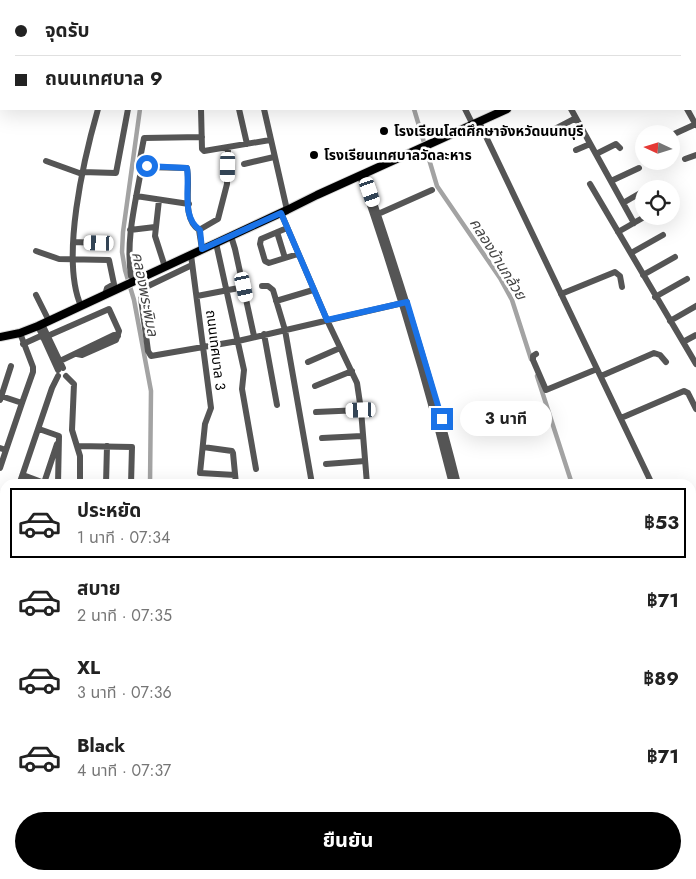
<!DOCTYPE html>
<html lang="th">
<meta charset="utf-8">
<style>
:root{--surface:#fff;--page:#f6f6f6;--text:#222;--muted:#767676;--line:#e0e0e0;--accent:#000}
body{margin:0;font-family:Jost,"Noto Sans Thai",sans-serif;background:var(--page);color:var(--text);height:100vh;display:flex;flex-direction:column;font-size:19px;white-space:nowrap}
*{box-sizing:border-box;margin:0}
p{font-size:16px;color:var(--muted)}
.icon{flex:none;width:28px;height:28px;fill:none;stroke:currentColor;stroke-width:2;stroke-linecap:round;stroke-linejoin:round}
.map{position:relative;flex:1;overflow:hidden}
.sheet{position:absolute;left:0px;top:479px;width:696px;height:401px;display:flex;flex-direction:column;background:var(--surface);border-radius:15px 15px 0 0;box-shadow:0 5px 20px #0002}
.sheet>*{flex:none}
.banner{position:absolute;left:0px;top:0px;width:696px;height:110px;box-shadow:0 5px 20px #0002;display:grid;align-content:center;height:110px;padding:0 15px;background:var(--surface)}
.needle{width:32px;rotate:274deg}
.fabs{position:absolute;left:635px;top:125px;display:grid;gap:10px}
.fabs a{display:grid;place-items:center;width:45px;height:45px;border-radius:50%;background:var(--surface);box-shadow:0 5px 20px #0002;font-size:25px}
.end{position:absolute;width:22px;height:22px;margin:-11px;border:6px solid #1a73e8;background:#fff;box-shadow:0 0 0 2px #fff}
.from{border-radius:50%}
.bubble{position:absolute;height:35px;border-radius:18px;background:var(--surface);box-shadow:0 5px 20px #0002;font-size:16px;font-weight:700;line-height:35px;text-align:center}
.car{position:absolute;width:15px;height:30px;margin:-15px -8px;border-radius:6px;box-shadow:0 0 4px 1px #0007;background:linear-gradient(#fff 24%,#345 0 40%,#fff 0 76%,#345 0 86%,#fff 0)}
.banner b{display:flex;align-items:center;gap:18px;height:48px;font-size:19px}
.banner b+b{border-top:1px solid var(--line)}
.banner i{width:12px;height:12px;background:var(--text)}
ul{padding:9px 0 0;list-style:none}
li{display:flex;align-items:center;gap:15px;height:70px;margin:0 10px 8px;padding:0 5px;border:2px solid transparent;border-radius:0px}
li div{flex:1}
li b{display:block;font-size:19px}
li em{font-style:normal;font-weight:700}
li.current{border-color:var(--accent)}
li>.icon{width:45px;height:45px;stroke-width:1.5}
.button{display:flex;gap:10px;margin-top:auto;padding:10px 15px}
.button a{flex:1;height:58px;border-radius:30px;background:var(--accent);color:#fff;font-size:20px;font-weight:700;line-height:58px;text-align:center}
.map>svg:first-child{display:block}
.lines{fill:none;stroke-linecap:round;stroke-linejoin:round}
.canal{stroke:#a3a3a3;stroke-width:4.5}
.river{stroke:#a3a3a3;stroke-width:8}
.major-casing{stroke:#dbdbdb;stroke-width:10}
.minor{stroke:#555;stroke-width:6}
.major{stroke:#000;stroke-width:8}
.route{stroke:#1a73e8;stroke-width:6}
.poi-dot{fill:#000;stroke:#fff;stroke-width:2}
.labels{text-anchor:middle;stroke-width:5;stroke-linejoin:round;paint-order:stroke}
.poi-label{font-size:14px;font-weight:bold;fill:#000;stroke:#fff;text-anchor:start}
.street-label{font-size:14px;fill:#000;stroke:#fff}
.water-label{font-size:15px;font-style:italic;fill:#444;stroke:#fff}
</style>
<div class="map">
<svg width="696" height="879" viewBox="0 0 696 879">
<rect width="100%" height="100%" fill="#fff"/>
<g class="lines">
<!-- canal -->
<path class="canal" d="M231,0l1,1
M140,109l-17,123 -1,20 3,18 9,30 17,91 -1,93
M414,109l23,77 63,92 12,22 19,59
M537,376l35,108
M691,822l5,12
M119,879l1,-4"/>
<!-- river -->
<path class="river" d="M0,19l1,1"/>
<!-- major casing -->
<g class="major-casing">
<path id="major" d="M695,20l1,-1
M0,337l20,-4 18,-7 249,-116 30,-15 190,-86"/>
</g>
<!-- minor -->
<path class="minor" d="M42,0v1
M541,0v1
M589,0l1,1
M637,0v1
M271,1v-1
M201,109l1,40 2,2 66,-11
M239,109l8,35
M264,109l23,101
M465,109l8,16
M571,109l63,114
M687,109l9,16
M479,122l173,362
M555,129l21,-11
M674,134l22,-10
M576,150l14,-6
M596,154l20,-10 4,4
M685,159l11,-4
M46,161l36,13
M139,164l5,-26 58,-1
M244,164l30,-7
M82,172l34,1 12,-64
M364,173c35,103 68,206 94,311
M360,176c35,101 66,204 92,308
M611,181l28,-13
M590,184l106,180
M136,196l53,8
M159,200l-4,36 10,31
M623,203l19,-11
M281,213l46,107 30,63 4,27 6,74
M378,214l54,-24
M287,228l-26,11 -1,5 5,17 4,2 29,-9
M130,230l25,-3
M199,230l19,-11 9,-35 1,-36
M277,232l8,26
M618,232l28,-16
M231,236l4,13 19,87
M74,242l25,1
M216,243l28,127 -2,19 14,80
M36,251l23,8 50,1 5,24 -7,4 -2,7
M631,253l32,-18
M191,255l20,153 -6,16 -5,49 35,2
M192,265l-48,23 -2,3 -1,7 7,53 3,5 87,-15 169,-39
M643,275l32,-18
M131,276c-5,-34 3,-67 9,-100l5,-9 42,1c4,19 -6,50 12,62l3,19
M262,286h6l5,4 12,40 27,154
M561,294l54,-22 5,4 2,11
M36,295l13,26
M197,296l47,-9
M655,297l32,-18
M276,301l37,-11
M81,306c-21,-47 3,-148 17,-197
M670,321l26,-15
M42,324l21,44
M38,326l20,44
M264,334l13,71
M43,338l66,-29 10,22 -3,9 -34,15 -5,-1
M683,342l13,-7
M23,344l22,-10
M536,354l-3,2v4l13,30 51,-21
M60,361l54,-26 4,1
M308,362l32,-14
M66,376l8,8 -2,46 8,26v28
M601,376l53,-23 6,2 6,7
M315,386l37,-15
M1,396l21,7 11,-31v-5l-13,-34
M0,400l11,-34
M316,412l45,-2
M621,418l63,-27 4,2 8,16
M39,429l20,7 -1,48
M322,438l40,-2
M77,446l55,1 -1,37
M203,447l29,4 1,2 3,31
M0,448l6,2 16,-47
M326,464l39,-3
M0,468l6,-18
M23,475l24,9
M20,482l32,-94 6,-12
M44,483l13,-39
M106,484l1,-38
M691,514l5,-3
M691,541l5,9
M691,605l2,4
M691,734l5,-2
M0,778l5,-17
M0,801l5,2
M691,862l5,-2
M63,875l11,4
M177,875v4
M254,875v4
M574,875l1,4
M84,879l1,-4
M648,879l10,-4"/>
<!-- major -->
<use href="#major" class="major"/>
</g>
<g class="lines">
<!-- route -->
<path class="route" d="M147,166l40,2c3,19 -6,50 13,62l2,19 79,-36 46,107 80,-18 35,117"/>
</g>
<!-- markers -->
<g class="poi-dot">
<circle cx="384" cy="131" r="5"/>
<circle cx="314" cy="155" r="5"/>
</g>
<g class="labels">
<!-- poi labels -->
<g class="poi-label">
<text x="394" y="136">โรงเรียนโสตศึกษาจังหวัดนนทบุรี</text>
<text x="324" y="160">โรงเรียนเทศบาลวัดละหาร</text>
</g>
<!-- street labels -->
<g class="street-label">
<text transform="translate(216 350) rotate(83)" y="5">ถนนเทศบาล 3</text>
</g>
<!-- water labels -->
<g class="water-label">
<text transform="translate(498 259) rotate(58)" y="5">คลองบ้านกล้วย</text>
<text transform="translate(145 294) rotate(79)" y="5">คลองพระพิมล</text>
</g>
</g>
</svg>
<div class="fabs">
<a><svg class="needle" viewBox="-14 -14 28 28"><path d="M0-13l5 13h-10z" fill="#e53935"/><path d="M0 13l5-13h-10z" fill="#767676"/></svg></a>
<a><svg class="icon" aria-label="locate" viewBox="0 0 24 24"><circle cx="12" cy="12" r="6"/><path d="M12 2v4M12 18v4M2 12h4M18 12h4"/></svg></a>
</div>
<i class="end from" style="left:147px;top:166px"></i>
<i class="end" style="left:442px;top:419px"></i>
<div class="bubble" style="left:460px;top:401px;width:92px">3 นาที</div>
<i class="car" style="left:228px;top:167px;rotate:181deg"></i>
<i class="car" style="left:370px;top:192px;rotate:161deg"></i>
<i class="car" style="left:99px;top:243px;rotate:272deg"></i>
<i class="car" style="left:244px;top:287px;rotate:168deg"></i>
<i class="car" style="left:361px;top:410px;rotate:268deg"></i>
<div class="banner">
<b><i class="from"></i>จุดรับ</b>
<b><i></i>ถนนเทศบาล 9</b>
</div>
<section class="sheet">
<ul>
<li class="current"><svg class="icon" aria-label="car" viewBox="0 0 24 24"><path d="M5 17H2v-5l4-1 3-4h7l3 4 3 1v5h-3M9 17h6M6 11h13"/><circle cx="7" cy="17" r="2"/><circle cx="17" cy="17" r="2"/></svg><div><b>ประหยัด</b><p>1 นาที · 07:34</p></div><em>฿53</em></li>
<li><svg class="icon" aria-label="car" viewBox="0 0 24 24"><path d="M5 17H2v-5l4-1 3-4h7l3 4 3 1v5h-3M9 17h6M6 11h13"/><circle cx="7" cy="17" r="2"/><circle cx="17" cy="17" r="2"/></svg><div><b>สบาย</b><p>2 นาที · 07:35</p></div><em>฿71</em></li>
<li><svg class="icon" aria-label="car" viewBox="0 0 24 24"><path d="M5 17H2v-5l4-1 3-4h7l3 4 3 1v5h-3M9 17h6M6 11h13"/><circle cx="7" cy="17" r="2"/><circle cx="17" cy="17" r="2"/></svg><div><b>XL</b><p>3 นาที · 07:36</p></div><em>฿89</em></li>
<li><svg class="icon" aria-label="car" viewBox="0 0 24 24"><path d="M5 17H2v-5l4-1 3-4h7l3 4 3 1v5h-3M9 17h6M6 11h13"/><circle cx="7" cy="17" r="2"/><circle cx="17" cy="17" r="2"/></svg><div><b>Black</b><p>4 นาที · 07:37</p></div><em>฿71</em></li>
</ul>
<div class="button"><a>ยืนยัน</a></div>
</section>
</div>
